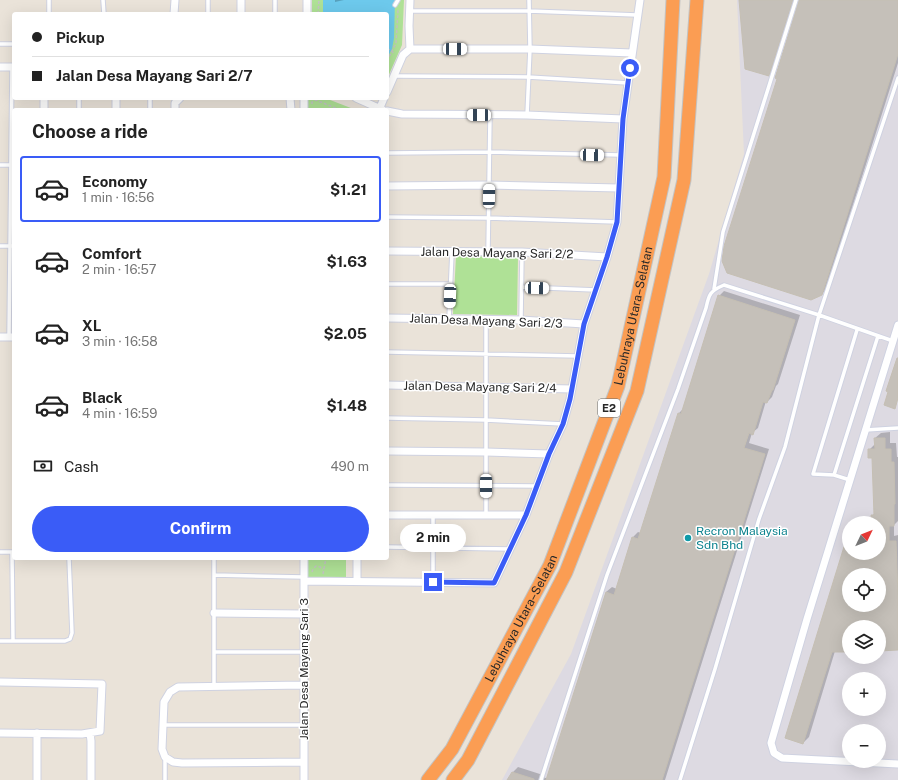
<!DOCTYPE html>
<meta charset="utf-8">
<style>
:root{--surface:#fff;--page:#f6f6f6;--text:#222;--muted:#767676;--line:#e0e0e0;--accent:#3a5cf7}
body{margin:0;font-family:"Public Sans",sans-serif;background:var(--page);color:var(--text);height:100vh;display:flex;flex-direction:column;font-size:15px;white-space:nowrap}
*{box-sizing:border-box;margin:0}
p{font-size:13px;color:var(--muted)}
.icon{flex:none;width:22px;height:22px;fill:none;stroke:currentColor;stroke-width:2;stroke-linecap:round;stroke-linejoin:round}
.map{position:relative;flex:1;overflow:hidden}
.side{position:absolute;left:12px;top:108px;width:377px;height:452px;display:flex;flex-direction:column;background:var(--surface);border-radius:4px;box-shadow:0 4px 16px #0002}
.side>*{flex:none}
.guide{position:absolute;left:12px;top:12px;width:377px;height:88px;border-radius:4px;box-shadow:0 4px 16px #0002;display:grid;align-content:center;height:88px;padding:0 20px;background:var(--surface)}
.needle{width:26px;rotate:47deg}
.tools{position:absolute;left:842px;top:516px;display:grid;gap:8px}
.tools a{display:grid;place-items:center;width:44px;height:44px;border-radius:50%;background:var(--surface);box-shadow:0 4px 16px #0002;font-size:20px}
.end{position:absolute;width:18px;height:18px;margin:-9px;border:5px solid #3a5cf7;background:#fff;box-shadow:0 0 0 2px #fff}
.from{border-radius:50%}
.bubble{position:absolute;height:28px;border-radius:14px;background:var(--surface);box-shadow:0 4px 16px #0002;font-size:13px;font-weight:700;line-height:28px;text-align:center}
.car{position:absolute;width:12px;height:24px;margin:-12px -6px;border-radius:5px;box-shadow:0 0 3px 1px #0007;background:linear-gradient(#fff 24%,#345 0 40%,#fff 0 76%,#345 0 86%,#fff 0)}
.guide b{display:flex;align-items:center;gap:14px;height:38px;font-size:15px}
.guide b+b{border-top:1px solid var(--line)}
.guide i{width:10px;height:10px;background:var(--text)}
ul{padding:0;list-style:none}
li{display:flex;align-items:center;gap:12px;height:66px;margin:0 8px 6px;padding:0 12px;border:2px solid transparent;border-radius:4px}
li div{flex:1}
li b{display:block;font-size:15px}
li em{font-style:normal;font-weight:700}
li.selected{border-color:var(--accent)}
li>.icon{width:36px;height:36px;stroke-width:1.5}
h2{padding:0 20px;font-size:18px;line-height:48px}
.pay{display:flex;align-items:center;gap:10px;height:44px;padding:0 20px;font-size:15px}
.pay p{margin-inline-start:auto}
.button{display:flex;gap:8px;margin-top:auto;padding:8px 20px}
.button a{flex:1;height:46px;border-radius:24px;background:var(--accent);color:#fff;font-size:16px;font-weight:700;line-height:46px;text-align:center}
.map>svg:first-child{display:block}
.industrial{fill:#dddae2;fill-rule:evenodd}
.green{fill:#afe196}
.water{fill:#6dc9ec}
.shadow{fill:#0003;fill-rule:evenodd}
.building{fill:#c5c0b9;stroke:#c5bfb3;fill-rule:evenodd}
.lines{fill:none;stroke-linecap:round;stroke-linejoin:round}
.service-casing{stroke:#cfd2e1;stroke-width:5.5}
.minor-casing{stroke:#cfd2e1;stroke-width:9}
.motorway-casing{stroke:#c3c3c3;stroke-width:15}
.path{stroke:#c3c3c3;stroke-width:1.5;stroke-dasharray:3 2;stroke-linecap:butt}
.service{stroke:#fff;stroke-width:3.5}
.minor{stroke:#fff;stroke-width:7}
.motorway{stroke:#fb9d53;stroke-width:13}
.route{stroke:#3a5cf7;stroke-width:5}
.culture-dot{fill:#0f9aa8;stroke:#fff;stroke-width:1.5}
.labels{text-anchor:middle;stroke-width:3;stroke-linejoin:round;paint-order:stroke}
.shield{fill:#fff;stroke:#686868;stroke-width:1}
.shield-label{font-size:11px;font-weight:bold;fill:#282828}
.street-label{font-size:12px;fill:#282828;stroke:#fff}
.culture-label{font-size:12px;fill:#0d838f;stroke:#fff;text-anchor:start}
</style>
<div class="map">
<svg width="898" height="780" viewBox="0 0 898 780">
<rect width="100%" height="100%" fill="#eae3d9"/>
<!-- industrial -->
<path class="industrial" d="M737,0h161v780h-396l69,-126 138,-380 35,-120zM849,523h30v30h-30zM849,575h30v30h-30zM849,627h30v30h-30zM849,679h30v30h-30zM849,731h30v30h-30z"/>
<!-- green -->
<path class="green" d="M312,0h92l-2,45 -15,34v-65h-75z
M307,98h18l31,12h-50z
M456,256l62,1 -1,58 -64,-1z
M302,558h44v24h-45z"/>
<!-- water -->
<path class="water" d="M323,0h72l-1,38 -2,11 -5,9v-44h-64z"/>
<!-- shadow -->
<path class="shadow" d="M335,0h9l-9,2z
M740,0h56l-22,70 -6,5z
M800,0h98v63l-71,225 -5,6 -44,-216z
M724,291l76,24 -22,69 -2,2 -4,11 -5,5 -1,-1 -8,27 -6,5 -3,10 20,6 -104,331h-157l5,-8 5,-5 25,8 2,3h3l58,-186 6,-5 5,2 16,-52 5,-5 3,1 38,-120 4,-4 36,-113z
M890,432v11h6l1,14h1v64l-4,4v11l4,-1v114l-19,1v-23h-30v24h-14l-26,86 -6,6 46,-202v12h30v-30h-6l-1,-7 3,-3 -2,-56 -4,-7 6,-6v-6l6,-5zM849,575h30v30h-30z"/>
<!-- building -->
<path class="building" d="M739,0h54l-24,76 -24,-7z
M799,0h99v54l-76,241 -11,5 -84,-27 -5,-12 2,-15 53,-167 -2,-1z
M718,295l77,25 -22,70h-1l-5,13 -4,-1 -10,33 -4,-2 -5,15 21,6 -103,326h-116l60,-188 8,3 18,-58 6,2 40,-126 3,1z
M897,358h1v40l-3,11 -11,-4 4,-13 -2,-1z
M874,438h11v11h6v13h3l1,42h-1v22h-5v15h7l2,55v54l-19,1v-24h-30v25h-17l-29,92 -18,-6 62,-201 2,1v15h30v-30h-7l-1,-8h3l-2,-57h-4v-9h7zM849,575h30v30h-30z
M512,772l22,7v1h-27z"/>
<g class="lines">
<!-- service casing -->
<g class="service-casing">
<path id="service" d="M103,0l1,14
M395,5l3,-5
M410,11h119l108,4
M49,14v-14
M208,14v-14
M275,14v-14
M0,44h14
M395,76l133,1 100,6
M79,110v-12
M150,110v-12
M527,115l3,-66 -1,-49
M387,153l103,-1 131,3
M0,165h14
M387,217l102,1 128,4
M0,246h14
M488,252l2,-137
M387,284h64
M522,287l74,3
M714,289l9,-57 73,-232
M449,319l3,-67
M521,320l1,-68
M9,337l3,-270
M893,341l-74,-26 79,-237
M387,352l191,4
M387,418l99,2 77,4
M865,430l33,-2
M834,475l44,-139
M850,480l-16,-5 -21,-1 44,-144
M387,485l150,1
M486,515v-195
M387,547l123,2
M0,552h14
M12,552l1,89
M214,558v128
M214,575l90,2
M433,582v-67
M0,641h65l5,-2 2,-6 -3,-75
M214,652h90
M163,725h141
M165,757v23
M541,780l66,-205 71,-186 28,-81c3,-14 4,-17 18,-23l95,30 -34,132 -26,72 -44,150 -35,111"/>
</g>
<!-- minor casing -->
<g class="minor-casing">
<path id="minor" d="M174,14l1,-14
M241,14v-14
M307,14v-14
M410,49h120l102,4
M0,67h14
M387,92l16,-37 7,-6 -1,-23 1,-26
M290,98l1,12
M356,98l27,12
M44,110v-12
M116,110v-12
M175,110v-7l5,-5
M304,110v-12
M379,110l5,-12
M387,111l15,3 125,1 96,4
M387,186l102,-1 130,3
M387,251l135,1 85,5
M387,318l134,2 63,4
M898,325l-91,294 -36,124 3,10 8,5 116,6
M0,337h14
M387,385l185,4
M387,451l99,1 63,2
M387,515h139
M304,558v222
M357,558v23
M304,581l190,2 32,-68 23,-61 14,-30 7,-25 14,-75 23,-67 10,-35 6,-103 17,-119
M214,613l90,1
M0,682l102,2 -2,47 -18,3 -82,-1
M304,685l-126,2 -8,5 -6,10 -2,47 3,8 8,5 9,1 122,-1
M37,733v47
M90,733l1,8v39"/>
</g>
<!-- motorway casing -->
<g class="motorway-casing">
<g id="motorway">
<path id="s1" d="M428,780l24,-31 98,-184 68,-179 46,-209 9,-177"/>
<path d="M453,780l15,-20 98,-188 71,-181 47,-211 13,-180"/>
</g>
</g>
<!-- path -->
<path class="path" d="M318,14l1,-14
M387,48l8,6
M387,61l9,-18 2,-33
M312,104v-2l4,-2 24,10
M312,572l1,-3 3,-3 4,1 3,3
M323,574l3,-16"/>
<!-- service -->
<use href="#service" class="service"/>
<!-- minor -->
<use href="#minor" class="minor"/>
<!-- motorway -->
<use href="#motorway" class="motorway"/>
</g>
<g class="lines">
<!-- route -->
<path class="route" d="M433,582l61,1 32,-68 23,-61 14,-30 7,-25 14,-75 23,-67 10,-35 6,-103 7,-51"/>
</g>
<!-- markers -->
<circle class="culture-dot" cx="688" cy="538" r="4"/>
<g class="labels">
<!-- shield labels -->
<rect class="shield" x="598" y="399" width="22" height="18" rx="3"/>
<g class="shield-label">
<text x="609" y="412">E2</text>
</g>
<!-- street labels -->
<g class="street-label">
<text transform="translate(497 253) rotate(1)" y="4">Jalan Desa Mayang Sari 2/2</text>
<text dy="4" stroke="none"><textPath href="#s1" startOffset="511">Lebuhraya Utara–Selatan</textPath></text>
<text transform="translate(486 321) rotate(2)" y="4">Jalan Desa Mayang Sari 2/3</text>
<text transform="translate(480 387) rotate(1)" y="4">Jalan Desa Mayang Sari 2/4</text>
<text dy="4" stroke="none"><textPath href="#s1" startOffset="187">Lebuhraya Utara–Selatan</textPath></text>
<text transform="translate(304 669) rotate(-90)" y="4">Jalan Desa Mayang Sari 3</text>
</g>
<!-- culture labels -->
<g class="culture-label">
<text x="696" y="535">Recron Malaysia<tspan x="696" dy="14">Sdn Bhd</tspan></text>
</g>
</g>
</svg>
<div class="tools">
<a><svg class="needle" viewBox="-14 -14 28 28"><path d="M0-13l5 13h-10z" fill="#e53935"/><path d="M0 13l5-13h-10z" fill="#767676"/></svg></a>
<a><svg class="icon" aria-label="locate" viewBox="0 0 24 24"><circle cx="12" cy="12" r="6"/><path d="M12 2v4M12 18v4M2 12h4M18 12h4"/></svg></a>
<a><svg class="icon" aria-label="layers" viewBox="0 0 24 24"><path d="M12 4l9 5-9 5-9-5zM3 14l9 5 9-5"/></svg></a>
<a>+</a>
<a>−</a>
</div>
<i class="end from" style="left:630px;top:68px"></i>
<i class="end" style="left:433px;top:582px"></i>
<div class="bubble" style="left:400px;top:524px;width:66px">2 min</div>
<i class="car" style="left:455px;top:49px;rotate:90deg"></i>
<i class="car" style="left:479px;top:115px;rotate:271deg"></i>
<i class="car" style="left:592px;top:155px;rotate:92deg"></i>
<i class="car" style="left:489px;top:196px;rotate:1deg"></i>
<i class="car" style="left:537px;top:288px;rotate:92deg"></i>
<i class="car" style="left:450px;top:296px;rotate:182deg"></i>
<i class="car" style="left:486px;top:486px;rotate:180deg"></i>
<div class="guide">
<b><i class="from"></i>Pickup</b>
<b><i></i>Jalan Desa Mayang Sari 2/7</b>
</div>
<section class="side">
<h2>Choose a ride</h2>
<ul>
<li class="selected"><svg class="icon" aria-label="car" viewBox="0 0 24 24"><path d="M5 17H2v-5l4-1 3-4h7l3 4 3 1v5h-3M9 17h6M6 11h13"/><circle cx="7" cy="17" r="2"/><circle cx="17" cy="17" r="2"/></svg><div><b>Economy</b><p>1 min · 16:56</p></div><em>$1.21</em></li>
<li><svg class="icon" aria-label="car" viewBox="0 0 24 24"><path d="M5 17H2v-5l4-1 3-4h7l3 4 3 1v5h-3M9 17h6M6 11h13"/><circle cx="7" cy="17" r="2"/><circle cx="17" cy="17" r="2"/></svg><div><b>Comfort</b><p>2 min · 16:57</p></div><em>$1.63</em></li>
<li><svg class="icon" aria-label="car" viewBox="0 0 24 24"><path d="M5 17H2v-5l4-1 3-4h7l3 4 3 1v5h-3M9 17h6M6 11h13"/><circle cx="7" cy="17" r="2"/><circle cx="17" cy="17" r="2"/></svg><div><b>XL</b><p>3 min · 16:58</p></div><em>$2.05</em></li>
<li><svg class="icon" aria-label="car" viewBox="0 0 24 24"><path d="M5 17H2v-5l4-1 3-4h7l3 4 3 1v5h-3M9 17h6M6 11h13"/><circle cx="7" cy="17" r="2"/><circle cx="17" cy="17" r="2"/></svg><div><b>Black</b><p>4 min · 16:59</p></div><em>$1.48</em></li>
</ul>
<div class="pay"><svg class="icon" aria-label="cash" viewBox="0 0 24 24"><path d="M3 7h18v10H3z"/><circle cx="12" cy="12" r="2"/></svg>Cash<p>490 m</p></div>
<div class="button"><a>Confirm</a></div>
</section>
</div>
